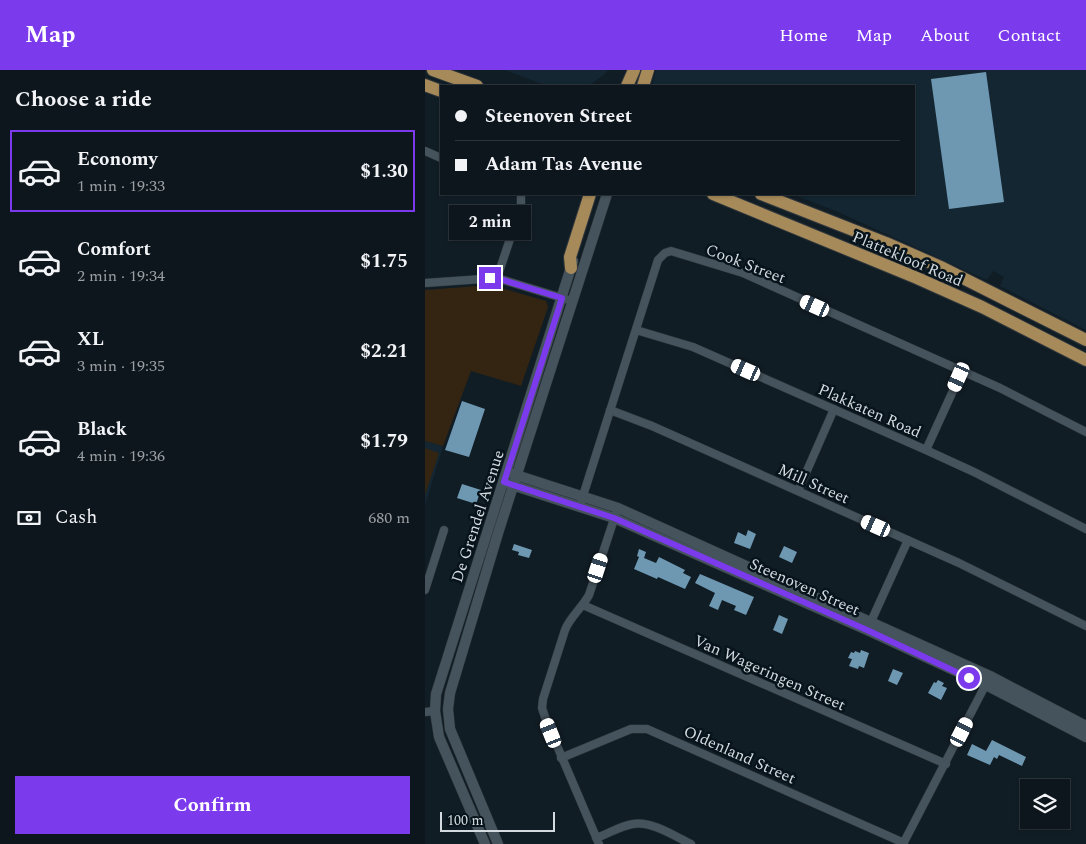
<!DOCTYPE html>
<meta charset="utf-8">
<style>
:root{--surface:#0d161c;--page:#1b2329;--text:#f1f3f6;--muted:#9a9fa3;--line:#2d353b;--accent:#7c3aed}
body{margin:0;font-family:Spectral,serif;background:var(--page);color:var(--text);height:100vh;display:flex;flex-direction:column;font-size:19px;white-space:nowrap}
*{box-sizing:border-box;margin:0}
p{font-size:16px;color:var(--muted)}
.icon{flex:none;width:28px;height:28px;fill:none;stroke:currentColor;stroke-width:2;stroke-linecap:round;stroke-linejoin:round}
.map{position:relative;flex:1;overflow:hidden}
.details{display:flex;flex-direction:column;background:var(--surface);width:425px}
.details>*{flex:none}
.hud{position:absolute;left:15px;top:15px;width:475px;height:110px;border-radius:0px;box-shadow:0 1px 4px #0004,0 0 0 1px var(--line);display:grid;align-content:center;height:110px;padding:0 15px;background:var(--surface)}
.controls{position:absolute;left:595px;top:709px;display:grid;gap:10px}
.controls a{display:grid;place-items:center;width:50px;height:50px;border-radius:0px;background:var(--surface);box-shadow:0 1px 4px #0004,0 0 0 1px var(--line);font-size:25px}
.scale{position:absolute;left:15px;bottom:12px;width:115px;box-sizing:border-box;padding-left:5px;border:2px solid #d3dbe0;border-top:0;font-size:14px;line-height:18px;white-space:nowrap;color:#d3dbe0;-webkit-text-stroke:4px #08141b;paint-order:stroke}
.end{position:absolute;width:22px;height:22px;margin:-11px;border:6px solid #7c3aed;background:#fff;box-shadow:0 0 0 2px #fff}
.from{border-radius:50%}
.bubble{position:absolute;height:35px;border-radius:0px;background:var(--surface);box-shadow:0 1px 4px #0004,0 0 0 1px var(--line);font-size:16px;font-weight:700;line-height:35px;text-align:center}
.car{position:absolute;width:15px;height:30px;margin:-15px -8px;border-radius:6px;box-shadow:0 0 4px 1px #0007;background:linear-gradient(#fff 24%,#345 0 40%,#fff 0 76%,#345 0 86%,#fff 0)}
.hud b{display:flex;align-items:center;gap:18px;height:48px;font-size:19px}
.hud b+b{border-top:1px solid var(--line)}
.hud i{width:12px;height:12px;background:var(--text)}
ul{padding:0;list-style:none}
li{display:flex;align-items:center;gap:15px;height:82px;margin:0 10px 8px;padding:0 5px;border:2px solid transparent;border-radius:0px}
li div{flex:1}
li b{display:block;font-size:19px}
li em{font-style:normal;font-weight:700}
li.current{border-color:var(--accent)}
li>.icon{width:45px;height:45px;stroke-width:1.5}
h2{padding:0 15px;font-size:22px;line-height:60px}
.pay{display:flex;align-items:center;gap:12px;height:55px;padding:0 15px;font-size:19px}
.pay p{margin-inline-start:auto}
.primary-button{display:flex;gap:10px;margin-top:auto;padding:10px 15px}
.primary-button a{flex:1;height:58px;border-radius:0px;background:var(--accent);color:#fff;font-size:20px;font-weight:700;line-height:58px;text-align:center}
header{display:flex;align-items:center;gap:30px;box-sizing:border-box;height:70px;padding:0 25px;background:var(--accent);color:#fff}
header strong{font-size:24px}
nav{display:flex;gap:28px;margin-inline-start:auto;font-size:18px}
main{display:flex;flex:1;min-height:0}
.map>svg:first-child{display:block}
.built{fill:#132632}
.green{fill:#332512}
.building{fill:#6e98b2}
.lines{fill:none;stroke-linecap:round;stroke-linejoin:round}
.minor-casing{stroke:#2f363c;stroke-width:9}
.tertiary-casing{stroke:#2f363c;stroke-width:11}
.primary-casing{stroke:#2f363c;stroke-width:14}
.minor{stroke:#45535c;stroke-width:8}
.tertiary{stroke:#45535c;stroke-width:10}
.primary{stroke:#a78a5a;stroke-width:12}
.route{stroke:#7c3aed;stroke-width:6}
.labels{text-anchor:middle;stroke-width:5;stroke-linejoin:round;paint-order:stroke}
.street-label{font-size:16px;fill:#d3dbe0;stroke:#08141b}
</style>
<header>
<strong>Map</strong>
<nav><a>Home</a><a>Map</a><a>About</a><a>Contact</a></nav>
</header>
<main>
<section class="details">
<h2>Choose a ride</h2>
<ul>
<li class="current"><svg class="icon" aria-label="car" viewBox="0 0 24 24"><path d="M5 17H2v-5l4-1 3-4h7l3 4 3 1v5h-3M9 17h6M6 11h13"/><circle cx="7" cy="17" r="2"/><circle cx="17" cy="17" r="2"/></svg><div><b>Economy</b><p>1 min · 19:33</p></div><em>$1.30</em></li>
<li><svg class="icon" aria-label="car" viewBox="0 0 24 24"><path d="M5 17H2v-5l4-1 3-4h7l3 4 3 1v5h-3M9 17h6M6 11h13"/><circle cx="7" cy="17" r="2"/><circle cx="17" cy="17" r="2"/></svg><div><b>Comfort</b><p>2 min · 19:34</p></div><em>$1.75</em></li>
<li><svg class="icon" aria-label="car" viewBox="0 0 24 24"><path d="M5 17H2v-5l4-1 3-4h7l3 4 3 1v5h-3M9 17h6M6 11h13"/><circle cx="7" cy="17" r="2"/><circle cx="17" cy="17" r="2"/></svg><div><b>XL</b><p>3 min · 19:35</p></div><em>$2.21</em></li>
<li><svg class="icon" aria-label="car" viewBox="0 0 24 24"><path d="M5 17H2v-5l4-1 3-4h7l3 4 3 1v5h-3M9 17h6M6 11h13"/><circle cx="7" cy="17" r="2"/><circle cx="17" cy="17" r="2"/></svg><div><b>Black</b><p>4 min · 19:36</p></div><em>$1.79</em></li>
</ul>
<div class="pay"><svg class="icon" aria-label="cash" viewBox="0 0 24 24"><path d="M3 7h18v10H3z"/><circle cx="12" cy="12" r="2"/></svg>Cash<p>680 m</p></div>
<div class="primary-button"><a>Confirm</a></div>
</section>
<div class="map">
<svg width="661" height="774" viewBox="0 0 661 774">
<rect width="100%" height="100%" fill="#111d25"/>
<!-- built -->
<path class="built" d="M80,0h102l-1,3 -17,13h-42z
M231,0h430v260l-86,-44 4,-9 -11,-6 -6,9 -151,-69 -44,-17h122v-108h-261v-4z
M0,371l18,5 -18,60z"/>
<!-- green -->
<path class="green" d="M66,215l55,16 2,6 -27,79 -50,-15 -28,75 -18,-5v-151z
M0,378l14,5 -14,42z"/>
<!-- building -->
<path class="building" d="M561,2l18,130 -55,7 -18,-130z
M37,331l23,8 -16,48 -24,-7z
M37,414l19,6 -5,14 -19,-6z
M323,460l8,4 -6,15 -16,-6 4,-11 8,4z
M89,474l18,6 -3,8 -11,-3 1,-3 -7,-2z
M359,476l13,6 -5,11 -13,-6z
M214,479l7,3 -2,6 12,5 3,-6 26,13 -2,3 8,4 -6,12 -27,-12 -1,2 -23,-10 5,-12 -2,-1z
M275,504l54,23 -8,18 -12,-5 2,-4 -14,-6 -4,10 -9,-4 6,-13 -20,-10z
M354,545l9,4 -6,15 -9,-4z
M436,580l8,3 -5,15 -5,-2 -1,3 -9,-3 3,-7 -4,-1 3,-6 3,1 1,-2 5,2z
M468,599l10,4 -6,12 -9,-4z
M513,610l6,3 -2,3 5,2 -6,12 -13,-7 6,-11 2,1z
M567,670l34,17 -4,9 -23,-11 -2,4 -3,-2 -4,8 -23,-10 5,-11 14,7z"/>
<g class="lines">
<!-- minor casing -->
<g class="minor-casing">
<path id="minor" d="M0,81l16,7
M72,208l24,-72v-12
M0,213l72,-5 75,23
M211,260l57,17 233,103 48,22 112,57
M185,340l42,16 307,137 127,63
M501,380l36,-79
M373,421l36,-82
M156,432l77,-242 7,-7 6,-2 72,22 257,115 86,44
M0,520l19,-60
M158,535l363,159
M444,556l39,-86
M0,642l10,-1
M136,688l70,-29h16l257,114
M171,768c12,-4 24,-12 37,-14 19,-3 41,12 58,20
M174,774l-53,-124 -4,-12 1,-9 22,-69c5,-13 17,-22 24,-35l27,-82
M478,774l84,-162"/>
</g>
<!-- tertiary casing -->
<g class="tertiary-casing">
<path id="tertiary" d="M88,404l105,34 372,168 96,50
M84,414l105,34 253,112 119,55 100,52
M60,774l-46,-107 -4,-26 1,-17 137,-433
M73,774l-48,-115 -2,-20 2,-16 49,-163 108,-336"/>
</g>
<!-- primary casing -->
<g class="primary-casing">
<path id="primary" d="M8,0l44,16
M0,15l16,6
M202,16l7,-16
M218,16l5,-16
M288,124l204,84 65,29 104,53
M336,124l125,49 57,25 143,72
M146,198l-1,-11 20,-63"/>
</g>
<!-- minor -->
<use href="#minor" class="minor"/>
<!-- tertiary -->
<use href="#tertiary" class="tertiary"/>
<!-- primary -->
<use href="#primary" class="primary"/>
</g>
<g class="lines">
<!-- route -->
<path class="route" d="M65,208l13,2 59,18 -58,184 110,36 253,112 102,48"/>
</g>
<g class="labels">
<!-- street labels -->
<g class="street-label">
<text transform="translate(483 188) rotate(23)" y="6">Plattekloof Road</text>
<text transform="translate(321 193) rotate(21)" y="6">Cook Street</text>
<text transform="translate(445 340) rotate(24)" y="6">Plakkaten Road</text>
<text transform="translate(389 413) rotate(24)" y="6">Mill Street</text>
<text transform="translate(52 446) rotate(-72)" y="6">De Grendel Avenue</text>
<text transform="translate(380 516) rotate(24)" y="6">Steenoven Street</text>
<text transform="translate(345 602) rotate(24)" y="6">Van Wageringen Street</text>
<text transform="translate(315 684) rotate(24)" y="6">Oldenland Street</text>
</g>
</g>
</svg>
<div class="controls">
<a><svg class="icon" aria-label="layers" viewBox="0 0 24 24"><path d="M12 4l9 5-9 5-9-5zM3 14l9 5 9-5"/></svg></a>
</div>
<div class="scale">100 m</div>
<i class="end from" style="left:544px;top:608px"></i>
<i class="end" style="left:65px;top:208px"></i>
<div class="bubble" style="left:24px;top:135px;width:82px">2 min</div>
<i class="car" style="left:390px;top:236px;rotate:294deg"></i>
<i class="car" style="left:321px;top:300px;rotate:294deg"></i>
<i class="car" style="left:534px;top:307px;rotate:204deg"></i>
<i class="car" style="left:451px;top:456px;rotate:294deg"></i>
<i class="car" style="left:173px;top:498px;rotate:18deg"></i>
<i class="car" style="left:537px;top:662px;rotate:27deg"></i>
<i class="car" style="left:126px;top:663px;rotate:338deg"></i>
<div class="hud">
<b><i class="from"></i>Steenoven Street</b>
<b><i></i>Adam Tas Avenue</b>
</div>
</div>
</main>
